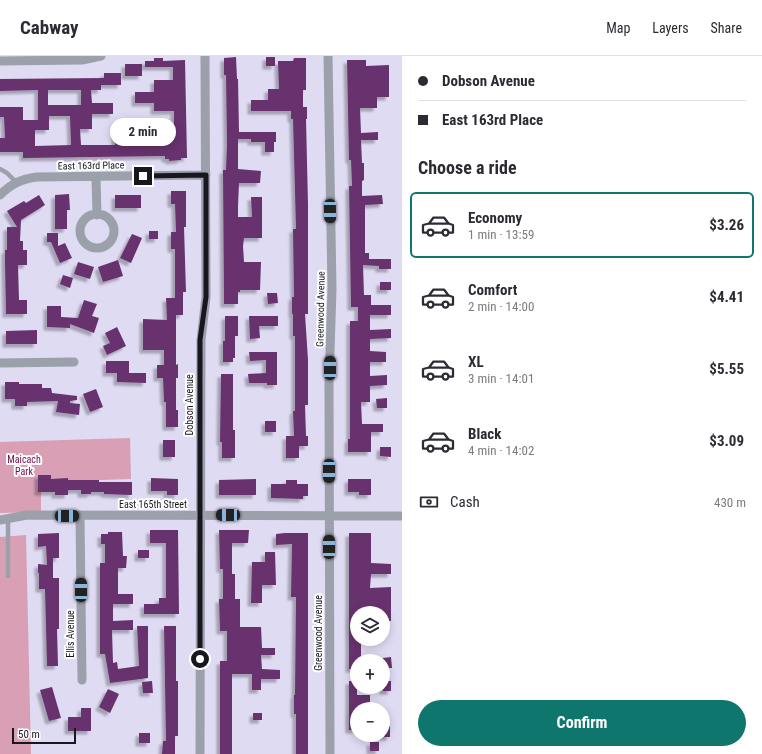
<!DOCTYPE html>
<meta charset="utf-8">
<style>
:root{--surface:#fff;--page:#f2f2f3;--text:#2b2b33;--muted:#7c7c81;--line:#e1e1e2;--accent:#0f766e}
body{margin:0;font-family:"Roboto Condensed",sans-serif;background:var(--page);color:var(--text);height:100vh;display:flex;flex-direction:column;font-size:15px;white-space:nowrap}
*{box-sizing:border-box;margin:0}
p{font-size:13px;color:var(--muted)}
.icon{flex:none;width:22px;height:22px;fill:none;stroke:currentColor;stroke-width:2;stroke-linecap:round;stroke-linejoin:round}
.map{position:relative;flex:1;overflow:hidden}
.details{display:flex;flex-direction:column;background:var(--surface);width:360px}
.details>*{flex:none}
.hud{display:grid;align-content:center;height:88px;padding:0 16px;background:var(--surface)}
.buttons{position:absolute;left:350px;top:550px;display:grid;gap:8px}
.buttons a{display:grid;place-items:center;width:40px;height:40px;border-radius:50%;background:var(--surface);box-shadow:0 2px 10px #0003;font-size:20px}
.scale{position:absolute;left:12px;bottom:10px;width:64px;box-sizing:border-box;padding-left:4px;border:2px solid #18171f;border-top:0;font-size:11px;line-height:14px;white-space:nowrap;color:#18171f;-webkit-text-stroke:3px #fff;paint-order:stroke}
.end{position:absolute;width:18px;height:18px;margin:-9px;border:5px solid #18171f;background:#fff;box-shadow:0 0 0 2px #fff}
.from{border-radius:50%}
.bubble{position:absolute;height:28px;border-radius:14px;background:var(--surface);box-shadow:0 2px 10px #0003;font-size:13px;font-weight:700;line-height:28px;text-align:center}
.car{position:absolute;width:12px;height:24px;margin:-12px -6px;border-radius:5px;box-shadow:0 0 3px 1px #0007;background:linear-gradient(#222 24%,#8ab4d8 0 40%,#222 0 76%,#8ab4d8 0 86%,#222 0)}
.hud b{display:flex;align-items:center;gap:14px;height:38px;font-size:15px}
.hud b+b{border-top:1px solid var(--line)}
.hud i{width:10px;height:10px;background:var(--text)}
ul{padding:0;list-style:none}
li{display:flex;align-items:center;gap:12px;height:66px;margin:0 8px 6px;padding:0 8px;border:2px solid transparent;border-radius:6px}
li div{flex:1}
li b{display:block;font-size:15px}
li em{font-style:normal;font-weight:700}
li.selected{border-color:var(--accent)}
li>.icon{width:36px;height:36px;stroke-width:1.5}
h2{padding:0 16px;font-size:18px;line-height:48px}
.pay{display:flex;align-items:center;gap:10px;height:44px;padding:0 16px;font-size:15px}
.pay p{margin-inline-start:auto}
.primary-button{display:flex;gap:8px;margin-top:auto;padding:8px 16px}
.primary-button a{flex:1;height:46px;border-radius:24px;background:var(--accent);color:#fff;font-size:16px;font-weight:700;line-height:46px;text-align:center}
header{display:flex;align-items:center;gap:24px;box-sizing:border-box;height:56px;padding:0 20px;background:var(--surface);border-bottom:1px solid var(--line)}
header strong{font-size:19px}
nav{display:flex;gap:22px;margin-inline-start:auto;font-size:14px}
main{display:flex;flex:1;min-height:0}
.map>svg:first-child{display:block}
.green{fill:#d89fb5}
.building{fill:#68316e;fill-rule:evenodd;filter:url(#shadow)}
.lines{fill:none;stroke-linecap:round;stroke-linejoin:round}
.service{stroke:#9ba0aa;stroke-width:4.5}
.minor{stroke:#9ba0aa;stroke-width:9}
.route{stroke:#18171f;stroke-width:5}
.labels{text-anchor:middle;stroke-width:4;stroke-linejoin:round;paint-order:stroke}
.street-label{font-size:10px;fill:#18171f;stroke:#fff}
.park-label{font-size:10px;fill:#750b46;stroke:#fff}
</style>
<header>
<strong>Cabway</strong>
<nav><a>Map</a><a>Layers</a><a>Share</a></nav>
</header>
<main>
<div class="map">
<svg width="402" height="698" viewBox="0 0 402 698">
<defs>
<filter id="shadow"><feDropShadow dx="-3.5" dy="3.5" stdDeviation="1" flood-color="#0004"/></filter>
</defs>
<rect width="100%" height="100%" fill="#dfdbf3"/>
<!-- green -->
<path class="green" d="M130,382l1,41 -90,3v30l-41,1v-71z
M26,479l5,219h-31v-217z"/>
<!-- building -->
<path class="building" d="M236,1l1,22h1l1,53h37v10h-2v10h-9v-10h-14v-3h-13v30l23,2 -1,12h-21l-1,23v11h14l-1,-20h11v41h-18l-1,8 1,16h17l-1,28h-20v2h-2v12h-14l-1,-134h3l1,-26 -1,-69h-2v-17z
M266,1h9v9h-9z
M154,2h9v3l22,-1 2,98h-6v2l-12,1v-2h-4v-3l-142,2v-6h-23v-14h5l-1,-21h-4v-10h23v13h15v-30l-38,1v-12l104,-1v-5h17v12h-20v5h-10l1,13h21v11h-21v15h-12l1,16h34v-20h19v19l27,2v-17h13v-18h-20v-8h-19v-11h19v-12h19v-13h-28v-6h9zM48,34h33v15h-33zM49,60h21l1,29 -36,1v-16h14z
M294,2h12v32h-3v17h4v12h-1l2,86v109h-3l3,46v45h-3l1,31h2v10h-9v12h-13v-22h8l-1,-25h2v-75h-2v-22h-1v-17h2l-1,-68h3l-3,-110h-2v-8h-40v-11h17v-11h11l-1,-28h15z
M347,4h19v6l23,-1v32h-12v11h-17l1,25 17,-1v8h-17l1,23h2v17l-2,1v15l20,-1 1,9 -18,1v48h4v6h22v10h-12v-3l-16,-1 1,30h7v10h20v10h-21v15l21,-1v9l-21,1v12l16,1v10h-16v14l17,-1v10l-17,1v16h-9l1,22h21v8h-12v20h-23v-13h2v-118h8v-14h-7l-2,-121h3l-1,-26h-2z
M125,8h17v12h-17z
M171,135h15v36h-2l2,65h-3v23h-7v50l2,-1v14h-2v32h2v17h-12v-25h-2l-1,-24h-6v-13h7v-15h-21v-31l24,1 -1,-22h9v-49h-4v-17h5l-1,-28h-4z
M69,138l1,16h-3v19h-12v-34z
M39,139l6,10 -24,15 -1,21h3v9h4v15h-9l1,35h8v14h-21l-1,-51v-13h2v-23h10l-10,-16 17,-10 2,2z
M115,139h26v13h-26z
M149,175h9v8h-9z
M47,177h11v13l7,-3 7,15 -12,5 -9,-21h-4z
M132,178l10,4 -11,25 -11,-5z
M118,204l5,16 -20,6 -5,-15z
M78,206l16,5 -4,12 -16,-5z
M63,219l10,3 -3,10 -10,-4z
M380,226h11v8h-11z
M267,237h10l1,10 -10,1z
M84,244l13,4 -5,12 7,2 -5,15 -24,-9v4l-23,-1v-21h14v11l17,1z
M225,260h13v20h-3v22h-2v4h-10v-21h2z
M249,260h29v10h-19l1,12 -10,1z
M117,271l9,19 -19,9 -4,-9 7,-3 -5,-10z
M37,274v14h-31v-13z
M249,296h28v33h-10v-2h-18l-1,-9 18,-1v-13l-16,1z
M106,305h23v12h17v10l-29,-1v-9h-11z
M221,318h12v56h2v28h-13v-16h-2z
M5,326h14v2h23v4h9l1,5 25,3v4l-7,1v2l10,1 -1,11 -23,-3 2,-11 -31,1v4h-12v-7h-10z
M96,333l7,18 -13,5 -7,-18z
M387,342v10h-10l-1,-9z
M265,365h11v11h-11z
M163,384h12v17h-12z
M380,391h11v10l-11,-1z
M38,419h13v4l17,-1v2h31v2h33v13l-28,-1v-2h-13v2h-10v-4h-13v5h-13v-3h-17z
M151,422l27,1v16h-11v-4h-16z
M256,423v16h-37v-15z
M348,423h23v16h-12v-3h-11z
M286,424h11v4h11v12h-5v3l-32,-1v-14h15z
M150,474h28l1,84h-35v-10h15v-6h7v-55h-16z
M219,474h30l-1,13h-16v31h3v25h5v28h21l1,21h13v7h-14l1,14 18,1v9h-19v11h-9v-16h-20v80h-12v-93h7v-30h-7l-1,-32h4v-30h-3z
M108,476h14l1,24h4l-1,12h-8v26h15v10h-20v17l20,-1v10h-21l1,33 4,-1 1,7 21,-3 -2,-40h11v52l-38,5 -5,-29h-5v-91h5v-19h-4v-10h7z
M59,477v25h-6v20h6v51h-2l1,37h-11l-2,-77h-6v-16h-1v-9l9,1 -1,-19 -8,1v-13z
M285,477h23v221h-12v-40h-2v-19h1l1,-98h-5l1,-53 -16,1v-11z
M349,477h22v30l20,1v10h-20l-1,14 21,-1v34h-8v-8h-26v26h4v22h-4v8h-8z
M138,494h11v8h-11z
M265,496h10l1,33h-14v18h-11l1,-41h13z
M164,570h12v55h2v55h-3v18h-13l1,-13h3z
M391,601l1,11h-9v-10z
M152,625l1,12h-10l-1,-11z
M349,625h8v14h13v13h-13v22h-8z
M383,625h8v10h-8z
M52,631l9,31 -12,3 -9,-31z
M108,633l11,5 -9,19 -11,-6z
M81,652h10v23h-23v-14h13z
M253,657h9v7h-9z
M383,670h7v11h-7z
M139,677h11v10h-11z
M370,686h9v9h-9z"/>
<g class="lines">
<!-- service -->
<path class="service" d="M0,113l7,4 9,9
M8,520v-58"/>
<!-- minor -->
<path class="minor" d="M328,0l4,233 -3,93 1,372
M0,5l82,-1 19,-4
M96,121l1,38
M0,139c11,-11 21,-16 37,-18l169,-2
M80 175a17 17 0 1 1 34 0a17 17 0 1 1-34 0Z
M0,307l74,-1
M80,460l2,164
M0,464l27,-5 375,1
M200,698l1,-414 5,-43 -1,-241"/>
</g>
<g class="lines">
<!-- route -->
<path class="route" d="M143,120l63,-1v122l-6,43v319"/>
</g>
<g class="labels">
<!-- street labels -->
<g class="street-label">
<text transform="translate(91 109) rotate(-1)" y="4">East 163rd Place</text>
<text transform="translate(320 253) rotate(-89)" y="4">Greenwood Avenue</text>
<text transform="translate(189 349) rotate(-90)" y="4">Dobson Avenue</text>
<text x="153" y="452">East 165th Street</text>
<text transform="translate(318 577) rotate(-90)" y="4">Greenwood Avenue</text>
<text transform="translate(70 578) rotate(-90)" y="4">Ellis Avenue</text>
</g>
<!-- park labels -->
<g class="park-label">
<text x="24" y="407">Maicach<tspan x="24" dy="12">Park</tspan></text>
</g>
</g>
</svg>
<div class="buttons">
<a><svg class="icon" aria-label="layers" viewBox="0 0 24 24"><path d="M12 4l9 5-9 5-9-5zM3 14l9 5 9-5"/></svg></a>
<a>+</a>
<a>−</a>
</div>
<div class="scale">50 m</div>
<i class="end from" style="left:200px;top:603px"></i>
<i class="end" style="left:143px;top:120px"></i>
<div class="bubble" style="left:110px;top:62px;width:66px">2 min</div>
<i class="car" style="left:330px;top:155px;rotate:179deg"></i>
<i class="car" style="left:330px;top:312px;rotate:0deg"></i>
<i class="car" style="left:329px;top:415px;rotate:180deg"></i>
<i class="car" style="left:228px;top:459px;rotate:270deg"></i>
<i class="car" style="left:67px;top:460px;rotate:90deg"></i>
<i class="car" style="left:329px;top:491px;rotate:0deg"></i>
<i class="car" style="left:81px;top:534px;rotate:0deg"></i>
</div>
<section class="details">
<div class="hud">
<b><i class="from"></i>Dobson Avenue</b>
<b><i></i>East 163rd Place</b>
</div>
<h2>Choose a ride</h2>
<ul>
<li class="selected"><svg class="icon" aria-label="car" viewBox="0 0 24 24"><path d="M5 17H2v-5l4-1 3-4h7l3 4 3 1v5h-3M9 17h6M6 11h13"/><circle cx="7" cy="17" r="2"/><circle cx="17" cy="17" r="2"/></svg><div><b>Economy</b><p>1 min · 13:59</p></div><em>$3.26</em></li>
<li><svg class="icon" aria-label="car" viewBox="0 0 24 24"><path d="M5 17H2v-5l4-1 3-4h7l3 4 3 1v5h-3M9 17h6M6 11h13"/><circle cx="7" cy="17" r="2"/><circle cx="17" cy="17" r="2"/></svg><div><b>Comfort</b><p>2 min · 14:00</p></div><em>$4.41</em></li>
<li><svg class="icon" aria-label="car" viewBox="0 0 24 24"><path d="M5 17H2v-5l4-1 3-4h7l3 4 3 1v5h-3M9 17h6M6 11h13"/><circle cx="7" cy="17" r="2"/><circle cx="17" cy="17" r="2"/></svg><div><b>XL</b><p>3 min · 14:01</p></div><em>$5.55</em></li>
<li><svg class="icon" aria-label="car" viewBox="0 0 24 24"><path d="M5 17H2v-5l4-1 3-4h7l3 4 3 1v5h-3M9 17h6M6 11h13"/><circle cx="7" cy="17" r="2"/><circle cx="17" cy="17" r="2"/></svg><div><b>Black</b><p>4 min · 14:02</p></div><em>$3.09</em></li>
</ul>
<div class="pay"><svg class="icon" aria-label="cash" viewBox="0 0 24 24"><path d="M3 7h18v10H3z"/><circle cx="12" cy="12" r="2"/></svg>Cash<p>430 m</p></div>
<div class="primary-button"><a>Confirm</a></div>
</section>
</main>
